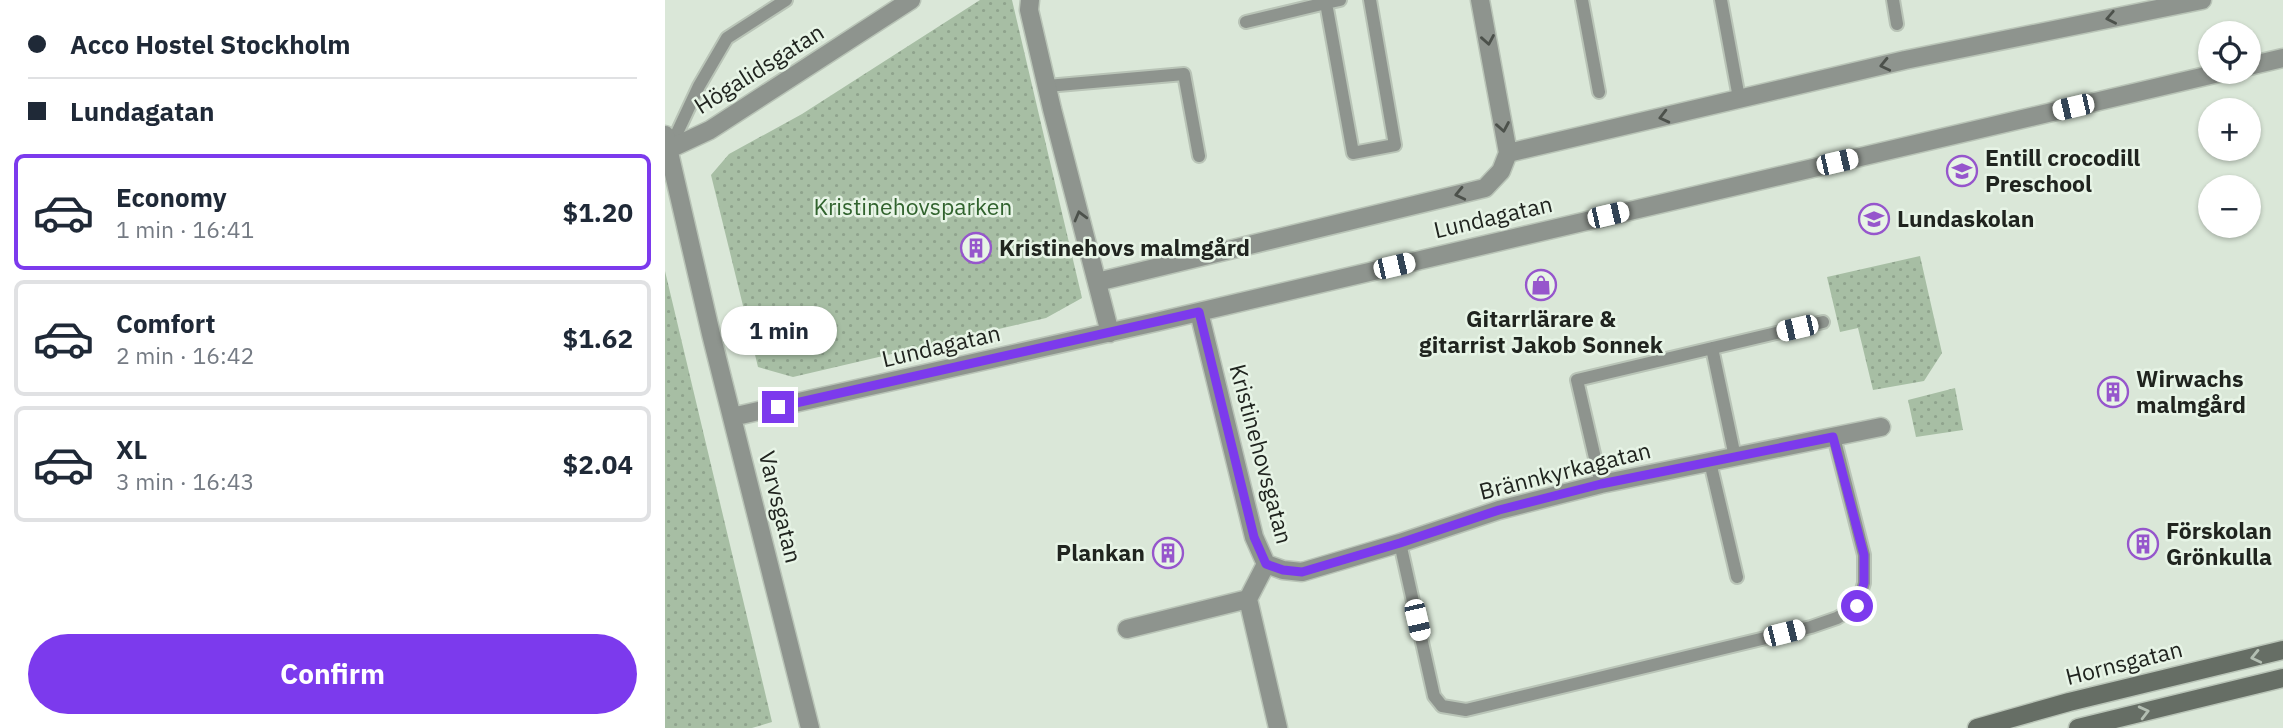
<!DOCTYPE html>
<meta charset="utf-8">
<style>
:root{--surface:#fff;--page:#f2f2f3;--text:#1f2937;--muted:#747a83;--line:#e0e1e3;--accent:#7c3aed}
body{margin:0;font-family:"IBM Plex Sans",sans-serif;background:var(--page);color:var(--text);height:100vh;display:flex;flex-direction:column;font-size:26px;white-space:nowrap}
*{box-sizing:border-box;margin:0}
p{font-size:23px;color:var(--muted)}
.icon{flex:none;width:38px;height:38px;fill:none;stroke:currentColor;stroke-width:2;stroke-linecap:round;stroke-linejoin:round}
.map{position:relative;flex:1;overflow:hidden}
.panel{display:flex;flex-direction:column;background:var(--surface);width:665px}
.panel>*{flex:none}
.hud{display:grid;align-content:center;height:154px;padding:0 28px;background:var(--surface)}
.controls{position:absolute;left:1533px;top:21px;display:grid;gap:14px}
.controls a{display:grid;place-items:center;width:63px;height:63px;border-radius:50%;background:var(--surface);box-shadow:0 2px 5px #0004;font-size:35px}
.end{position:absolute;width:32px;height:32px;margin:-16px;border:9px solid #7c3aed;background:#fff;box-shadow:0 0 0 4px #fff}
.from{border-radius:50%}
.bubble{position:absolute;height:49px;border-radius:24px;background:var(--surface);box-shadow:0 2px 5px #0004;font-size:23px;font-weight:700;line-height:49px;text-align:center}
.car{position:absolute;width:21px;height:42px;margin:-21px -10px;border-radius:9px;box-shadow:0 0 5px 2px #0007;background:linear-gradient(#fff 24%,#345 0 40%,#fff 0 76%,#345 0 86%,#fff 0)}
.hud b{display:flex;align-items:center;gap:24px;height:66px;font-size:26px}
.hud b+b{border-top:2px solid var(--line)}
.hud i{width:18px;height:18px;background:var(--text)}
ul{padding:0;list-style:none}
li{display:flex;align-items:center;gap:21px;height:116px;margin:0 14px 10px;padding:0 14px;border:4px solid var(--line);border-radius:10px}
li div{flex:1}
li b{display:block;font-size:26px}
li em{font-style:normal;font-weight:700}
li.on{border-color:var(--accent)}
li>.icon{width:63px;height:63px;stroke-width:1.5}
.cta{display:flex;gap:14px;margin-top:auto;padding:14px 28px}
.cta a{flex:1;height:80px;border-radius:42px;background:var(--accent);color:#fff;font-size:28px;font-weight:700;line-height:80px;text-align:center}
main{display:flex;flex:1;min-height:0}
.map>svg:first-child{display:block}
.park{fill:url(#park-dots)}
.lines{fill:none;stroke-linecap:round;stroke-linejoin:round}
.lane-casing{stroke:#b9c4b7;stroke-width:16}
.street-casing{stroke:#b9c4b7;stroke-width:21}
.secondary-casing{stroke:#b9c4b7;stroke-width:21}
.lane{stroke:#8e948e;stroke-width:12}
.street{stroke:#8e948e;stroke-width:18}
.secondary{stroke:#666e65;stroke-width:18}
.oneway{stroke:#4c514b}
.oneway2{stroke:#b3beb2}
.route{stroke:#7c3aed;stroke-width:9}
.labels{text-anchor:middle;stroke-width:5;stroke-linejoin:round;paint-order:stroke}
.street-label{font-size:23px;fill:#20241f;stroke:#e7f4e6}
.poi-label{font-size:23px;font-weight:bold;fill:#20241f;stroke:#e7f4e6;text-anchor:start}
.park-label{font-size:23px;fill:#31632e;stroke:#e7f4e6}
</style>
<main>
<section class="panel">
<div class="hud">
<b><i class="from"></i>Acco Hostel Stockholm</b>
<b><i></i>Lundagatan</b>
</div>
<ul>
<li class="on"><svg class="icon" aria-label="car" viewBox="0 0 24 24"><path d="M5 17H2v-5l4-1 3-4h7l3 4 3 1v5h-3M9 17h6M6 11h13"/><circle cx="7" cy="17" r="2"/><circle cx="17" cy="17" r="2"/></svg><div><b>Economy</b><p>1 min · 16:41</p></div><em>$1.20</em></li>
<li><svg class="icon" aria-label="car" viewBox="0 0 24 24"><path d="M5 17H2v-5l4-1 3-4h7l3 4 3 1v5h-3M9 17h6M6 11h13"/><circle cx="7" cy="17" r="2"/><circle cx="17" cy="17" r="2"/></svg><div><b>Comfort</b><p>2 min · 16:42</p></div><em>$1.62</em></li>
<li><svg class="icon" aria-label="car" viewBox="0 0 24 24"><path d="M5 17H2v-5l4-1 3-4h7l3 4 3 1v5h-3M9 17h6M6 11h13"/><circle cx="7" cy="17" r="2"/><circle cx="17" cy="17" r="2"/></svg><div><b>XL</b><p>3 min · 16:43</p></div><em>$2.04</em></li>
</ul>
<div class="cta"><a>Confirm</a></div>
</section>
<div class="map">
<svg width="1618" height="728" viewBox="0 0 1618 728">
<defs>
<pattern id="park-dots" width="8" height="8" patternUnits="userSpaceOnUse" patternTransform="scale(1.75)"><rect width="8" height="8" fill="#a7bea4"/><path d="M2 2h.1M6 6h.1" fill="none" stroke="#8fa38d" stroke-width="1.8" stroke-linecap="round"/></pattern>
</defs>
<rect width="100%" height="100%" fill="#dae7d8"/>
<!-- park -->
<path class="park" d="M315,0h32l70,298 -36,20 -253,59 -35,-10 -47,-192 18,-21 73,-40z
M1255,256l22,97 -18,28 -51,9 -15,-62 -18,4 -13,-55z
M0,271l107,451 -20,6h-87z
M1290,388l8,42 -47,7 -8,-37z"/>
<g class="lines">
<!-- lane casing -->
<g class="lane-casing">
<path id="lane" d="M675,0l-14,3 27,150 42,-8 -25,-145
M917,0l17,92
M1056,0l18,98
M1228,0l4,24
M581,22l80,-19
M382,86l137,-12 15,82
M4,150l30,-64 28,-48 59,-38
M1047,348l23,109
M1045,462l27,115
M936,484l-24,-104 246,-58
M735,543l34,153 8,10 24,4 345,-83 26,-9 20,-12 7,-23v-28l-30,-118"/>
</g>
<!-- street casing -->
<g class="street-casing">
<path id="street" d="M365,0l-1,10 23,99 58,224
M815,0l28,153
M1584,66l34,-8
M0,135l46,199 99,394
M0,151l45,-21 201,-130
M843,153l397,-93 297,-60
M432,282l388,-94 16,-17 7,-18
M534,312l55,225 12,27
M67,417l424,-95 1067,-250
M601,564l17,6 19,2 98,-29 99,-33 102,-26 280,-57
M601,564l-18,35 30,129
M462,629l121,-30"/>
</g>
<!-- secondary casing -->
<g class="secondary-casing">
<path id="secondary" d="M1312,728l92,-26 214,-52
M1413,728l205,-50"/>
</g>
<!-- lane -->
<use href="#lane" class="lane"/>
<!-- street -->
<use href="#street" class="street"/>
<!-- secondary -->
<use href="#secondary" class="secondary"/>
</g>
<!-- one-way arrows -->
<defs><path id="oneway-chevron" d="M-2-3.5L2.5 0L-2 3.5" fill="none" stroke-width="1.6" stroke-linecap="round" stroke-linejoin="round" transform="scale(1.75)"/></defs>
<g class="oneway">
<use href="#oneway-chevron" transform="translate(1446 18) rotate(169)"/>
<use href="#oneway-chevron" transform="translate(823 40) rotate(80)"/>
<use href="#oneway-chevron" transform="translate(1220 65) rotate(167)"/>
<use href="#oneway-chevron" transform="translate(999 117) rotate(166)"/>
<use href="#oneway-chevron" transform="translate(838 127) rotate(80)"/>
<use href="#oneway-chevron" transform="translate(795 194) rotate(167)"/>
<use href="#oneway-chevron" transform="translate(415 216) rotate(-105)"/>
</g>
<g class="oneway2">
<use href="#oneway-chevron" transform="translate(1591 657) rotate(167)"/>
<use href="#oneway-chevron" transform="translate(1479 712) rotate(-14)"/>
</g>
<g class="lines">
<!-- route -->
<path class="route" d="M113,407l421,-95 55,225 12,27 17,6 19,2 98,-29 99,-33 102,-26 232,-47 31,118v28l-7,23"/>
</g>
<!-- icons -->
<defs>
<g id="school-ring" transform="scale(1.575)"><circle r="9.5" fill="#e7f4e6" stroke="#9656cc" stroke-width="1.5"/><path d="M0-5L7-2L0 1L-7-2ZM-4 1L0 2.5L4 1V4Q0 6-4 4Z" fill="#9656cc"/></g>
<g id="building-ring" transform="scale(1.575)"><circle r="9.5" fill="#e7f4e6" stroke="#9656cc" stroke-width="1.5"/><path d="M-4-6H4V6H1V3H-1V6H-4ZM-2.5-4.3h1.7v1.8h-1.7ZM.8-4.3h1.7v1.8H.8ZM-2.5-1h1.7V.8h-1.7ZM.8-1h1.7V.8H.8Z" fill="#9656cc"/></g>
<g id="shop-ring" transform="scale(1.575)"><circle r="9.5" fill="#e7f4e6" stroke="#9656cc" stroke-width="1.5"/><path d="M-5-2.5h2.3a2.7 3.5 0 0 1 5.4 0H5L5.5 6h-11ZM-1.5-2.5h3a1.5 2.3 0 0 0-3 0Z" fill="#9656cc"/></g>
</defs>
<g fill-rule="evenodd">
<use href="#school-ring" x="1297" y="171"/>
<use href="#school-ring" x="1209" y="219"/>
<use href="#building-ring" x="311" y="248"/>
<use href="#shop-ring" x="876" y="285"/>
<use href="#building-ring" x="1448" y="392"/>
<use href="#building-ring" x="1478" y="544"/>
<use href="#building-ring" x="503" y="553"/>
</g>
<g class="labels">
<!-- street labels -->
<g class="street-label">
<text transform="translate(94 69) rotate(-32)" y="8">Högalidsgatan</text>
<text transform="translate(828 217) rotate(-13)" y="8">Lundagatan</text>
<text transform="translate(276 346) rotate(-13)" y="8">Lundagatan</text>
<text transform="translate(596 454) rotate(75)" y="8">Kristinehovsgatan</text>
<text transform="translate(900 471) rotate(-14)" y="8">Brännkyrkagatan</text>
<text transform="translate(115 507) rotate(76)" y="8">Varvsgatan</text>
<text transform="translate(1459 663) rotate(-14)" y="8">Hornsgatan</text>
</g>
<!-- poi labels -->
<g class="poi-label">
<text x="1320" y="166">Entill crocodill<tspan x="1320" dy="26">Preschool</tspan></text>
<text x="1232" y="227">Lundaskolan</text>
<text x="334" y="256">Kristinehovs malmgård</text>
<text x="876" y="327" text-anchor="middle">Gitarrlärare &amp;<tspan x="876" dy="26">gitarrist Jakob Sonnek</tspan></text>
<text x="1471" y="387">Wirwachs<tspan x="1471" dy="26">malmgård</tspan></text>
<text x="1501" y="539">Förskolan<tspan x="1501" dy="26">Grönkulla</tspan></text>
<text x="480" y="561" text-anchor="end">Plankan</text>
</g>
<!-- park labels -->
<g class="park-label">
<text x="248" y="215">Kristinehovsparken</text>
</g>
</g>
</svg>
<div class="controls">
<a><svg class="icon" aria-label="locate" viewBox="0 0 24 24"><circle cx="12" cy="12" r="6"/><path d="M12 2v4M12 18v4M2 12h4M18 12h4"/></svg></a>
<a>+</a>
<a>−</a>
</div>
<i class="end from" style="left:1192px;top:606px"></i>
<i class="end" style="left:113px;top:407px"></i>
<div class="bubble" style="left:56px;top:306px;width:116px">1 min</div>
<i class="car" style="left:1408px;top:107px;rotate:257deg"></i>
<i class="car" style="left:1172px;top:162px;rotate:77deg"></i>
<i class="car" style="left:943px;top:215px;rotate:77deg"></i>
<i class="car" style="left:729px;top:266px;rotate:77deg"></i>
<i class="car" style="left:1132px;top:328px;rotate:257deg"></i>
<i class="car" style="left:752px;top:620px;rotate:167deg"></i>
<i class="car" style="left:1119px;top:633px;rotate:76deg"></i>
</div>
</main>
